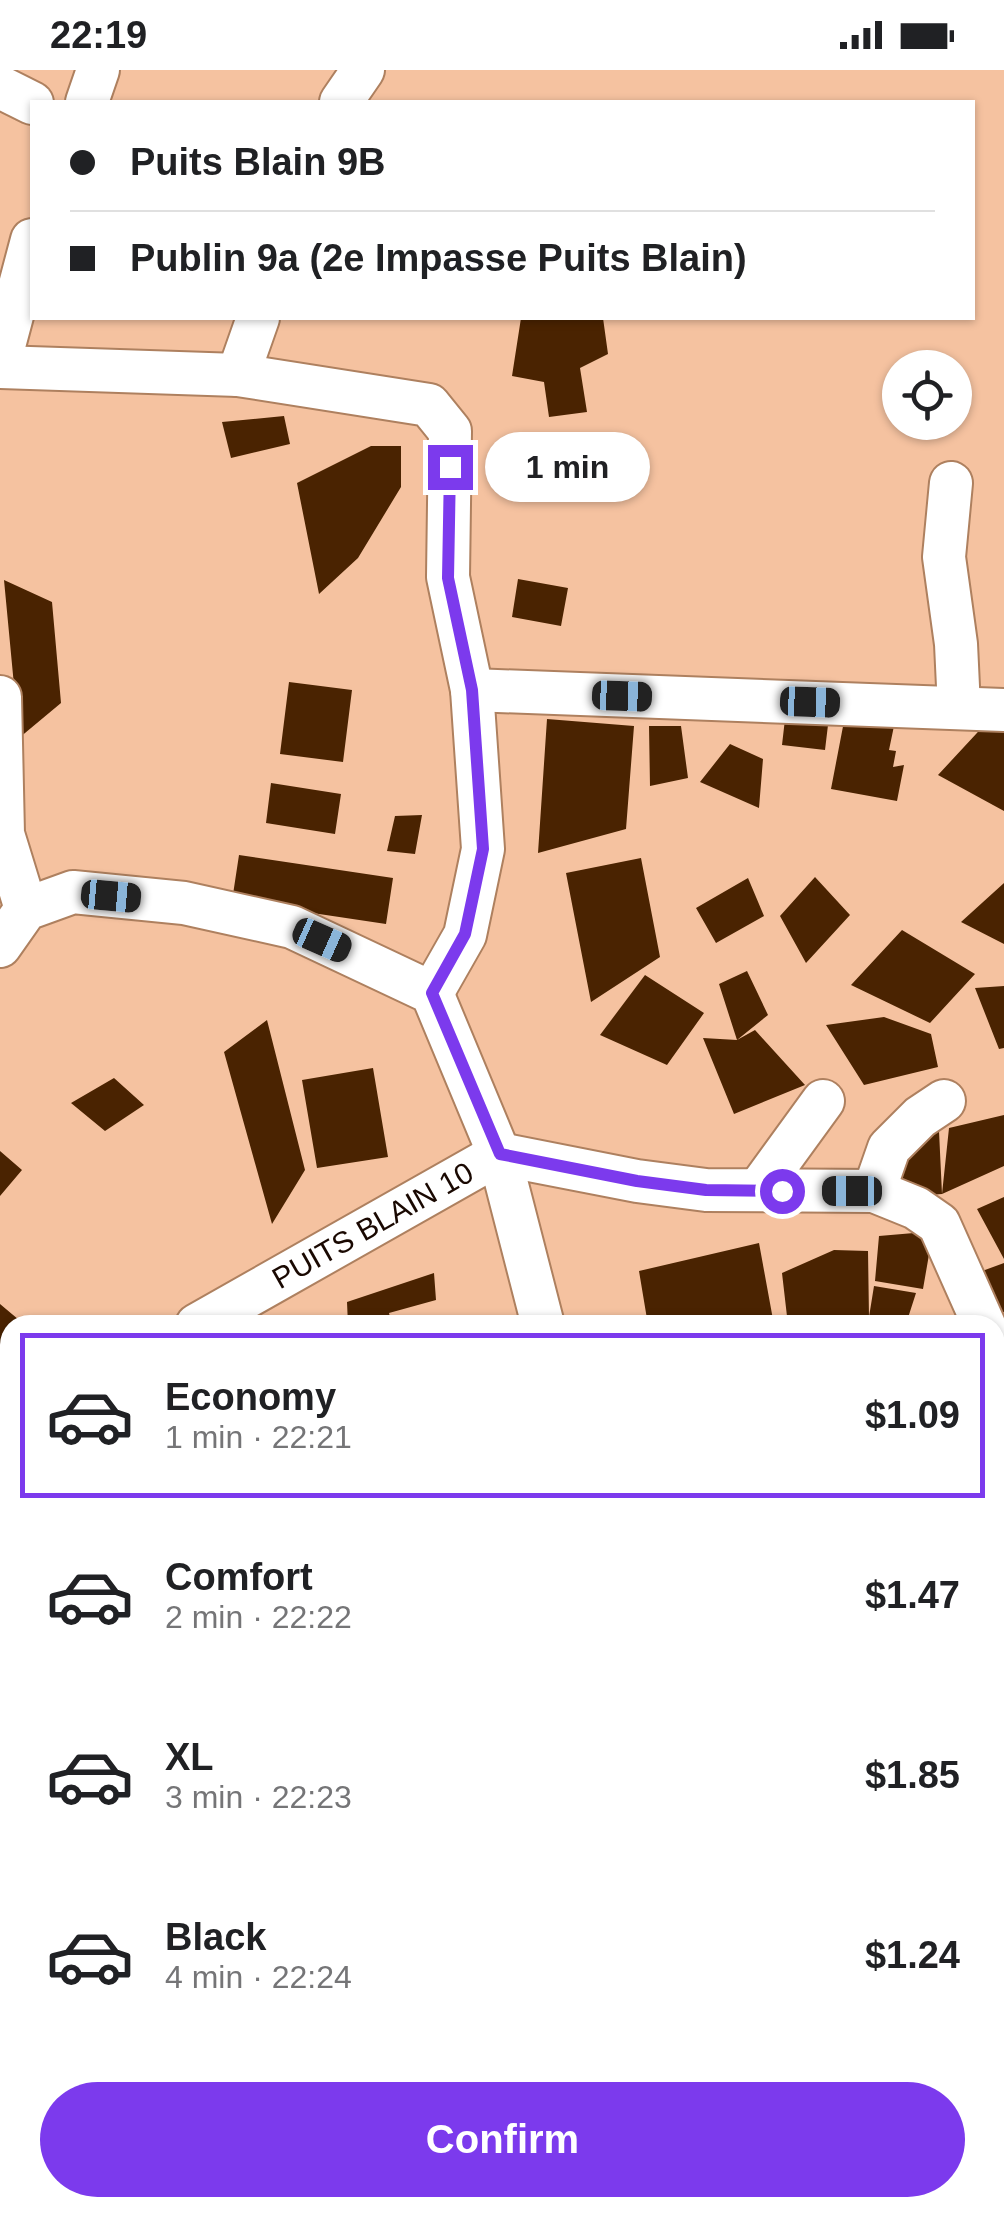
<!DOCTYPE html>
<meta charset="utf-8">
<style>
:root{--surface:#fff;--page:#f6f6f6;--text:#202124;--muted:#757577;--line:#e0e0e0;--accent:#7c3aed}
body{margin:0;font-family:Helvetica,sans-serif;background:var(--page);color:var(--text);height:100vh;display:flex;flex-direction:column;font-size:38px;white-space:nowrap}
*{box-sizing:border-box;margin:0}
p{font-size:32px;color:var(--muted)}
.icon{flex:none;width:55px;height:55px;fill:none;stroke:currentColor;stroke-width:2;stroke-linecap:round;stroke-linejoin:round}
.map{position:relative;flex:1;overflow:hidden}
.drawer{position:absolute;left:0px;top:1245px;width:1005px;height:902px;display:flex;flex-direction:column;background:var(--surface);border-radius:30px 30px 0 0;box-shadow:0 2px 8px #0004}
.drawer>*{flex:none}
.hud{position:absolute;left:30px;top:30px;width:945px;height:220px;border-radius:0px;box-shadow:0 2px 8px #0004;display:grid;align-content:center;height:220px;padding:0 40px;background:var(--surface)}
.buttons{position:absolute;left:882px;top:280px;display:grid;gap:20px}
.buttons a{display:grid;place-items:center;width:90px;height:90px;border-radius:50%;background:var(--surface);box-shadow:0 2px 8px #0004;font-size:50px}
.end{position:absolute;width:45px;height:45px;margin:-22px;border:12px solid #7c3aed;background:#fff;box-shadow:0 0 0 5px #fff}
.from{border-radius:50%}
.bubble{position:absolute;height:70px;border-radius:35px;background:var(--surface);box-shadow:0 2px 8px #0004;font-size:32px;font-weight:700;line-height:70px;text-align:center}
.car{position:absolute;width:30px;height:60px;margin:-30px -15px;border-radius:12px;box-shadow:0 0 8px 2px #0007;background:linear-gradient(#222 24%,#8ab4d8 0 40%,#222 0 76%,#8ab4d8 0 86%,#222 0)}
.hud b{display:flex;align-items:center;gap:35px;height:95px;font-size:38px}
.hud b+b{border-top:2px solid var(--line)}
.hud i{width:25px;height:25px;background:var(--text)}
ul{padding:18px 0 0;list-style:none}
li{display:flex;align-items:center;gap:30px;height:165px;margin:0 20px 15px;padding:0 20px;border:5px solid transparent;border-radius:0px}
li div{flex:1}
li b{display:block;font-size:38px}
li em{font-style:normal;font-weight:700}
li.active{border-color:var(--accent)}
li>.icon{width:90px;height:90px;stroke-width:1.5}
.button{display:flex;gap:20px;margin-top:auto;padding:20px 40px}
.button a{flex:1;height:115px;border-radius:60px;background:var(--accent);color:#fff;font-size:40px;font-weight:700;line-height:115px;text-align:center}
.status{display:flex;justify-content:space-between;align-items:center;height:70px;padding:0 50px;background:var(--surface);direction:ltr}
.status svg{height:28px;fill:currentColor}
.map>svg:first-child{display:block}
.building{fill:#4a2301}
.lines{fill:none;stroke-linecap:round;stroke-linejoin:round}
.minor-casing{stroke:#ae805f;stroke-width:46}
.path{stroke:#81604c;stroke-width:6;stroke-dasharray:8 8;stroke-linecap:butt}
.minor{stroke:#fff;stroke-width:42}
.route{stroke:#7c3aed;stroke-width:12}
.labels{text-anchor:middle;stroke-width:10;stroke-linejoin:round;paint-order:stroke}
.street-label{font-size:30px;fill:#190801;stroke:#fbece1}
</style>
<div class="status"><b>22:19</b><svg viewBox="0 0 49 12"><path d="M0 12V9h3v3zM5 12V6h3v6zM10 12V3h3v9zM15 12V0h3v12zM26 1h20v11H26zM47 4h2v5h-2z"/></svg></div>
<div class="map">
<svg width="1004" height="2147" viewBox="0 0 1004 2147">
<rect width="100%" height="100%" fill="#f5c2a0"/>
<!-- building -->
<path class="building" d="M521,248h82l5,36 -28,14 7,44 -38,5 -5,-35 -32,-6z
M284,346l6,28 -59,14 -9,-36z
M371,376h30v41l-43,71 -39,36 -22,-111z
M518,509l50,9 -7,38 -49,-9z
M4,510l48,22 9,101 -42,35z
M289,612l63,8 -9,72 -63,-8z
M845,646l49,10 -5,24 7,1 -3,16 11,-2 -7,36 -66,-12z
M547,649l87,7 -8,103 -88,24z
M785,649l43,6 -3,25 -43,-5z
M989,650l15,8v83l-66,-36z
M649,656h32l7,52 -38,8z
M730,674l33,15 -4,49 -59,-26z
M271,713l70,11 -6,40 -69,-11z
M422,745l-7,39 -28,-3 8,-35z
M239,785l154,23 -7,46 -154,-23z
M641,788l19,99 -69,45 -25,-129z
M815,807l35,38 -44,48 -26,-47z
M748,808l16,38 -48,27 -20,-35z
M1004,813v61l-43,-22z
M902,860l73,44 -45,49 -79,-38z
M747,901l21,44 -31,25 18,-10 50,55 -71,29 -31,-76 34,2 -18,-56z
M645,905l59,38 -37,52 -67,-30z
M1004,916v62l-5,1 -24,-61z
M884,947l47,17 7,33 -74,18 -38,-60z
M267,950l38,150 -33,54 -48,-172z
M373,998l15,89 -71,11 -15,-88z
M114,1008l30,27 -39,26 -34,-28z
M1004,1045v51l-62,28 7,-66z
M939,1061l3,63 -37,3 -11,-46z
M0,1081l22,19 -22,26z
M1004,1127v62l-27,-50z
M914,1163l17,10 -8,46 -48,-8 4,-45z
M759,1173l15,82h-126l-9,-54z
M834,1180l34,1 1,66 5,-31 42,7 -10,31 -118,1 -6,-52z
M1004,1193v49l-13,4 -17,-42z
M434,1203l2,27 -47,13 3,12h-44l-1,-23z
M0,1234l25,21h-15v23l-10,12z
M256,1245l6,10h-23z
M958,1245l6,10h-37l-1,-1z
M1004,1392v60l-9,6v-62z
M995,1517l9,1v59l-9,-1z
M996,2050l8,39 -9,2v-41z"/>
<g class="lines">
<!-- minor casing -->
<g class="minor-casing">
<g id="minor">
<path d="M0,17l32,16"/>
<path d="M87,32l11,-32"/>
<path d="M341,32l22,-32"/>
<path d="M0,291l32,-121"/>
<path d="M0,297l238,8 191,30 21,26 -2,146 24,113 11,159 -18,86 -33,58"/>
<path d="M238,305l20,-57"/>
<path d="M951,413l-7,74 12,87 3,64"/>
<path d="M472,620l532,20"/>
<path d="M0,627l3,137 23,75"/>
<path d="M0,876l26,-37 47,-17 111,11 108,24 140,66 67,161 44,171"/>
<path d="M759,1119l64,-88"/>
<path d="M874,1121l15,-43 31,-31 24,-16"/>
<path id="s1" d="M197,1255l302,-171 138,27 69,9 168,1 42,17 23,16 45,101"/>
<path d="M995,1279l9,20"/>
<path d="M0,1371l10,-7"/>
<path d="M995,1672h9"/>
</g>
</g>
<!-- path -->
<path class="path" d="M138,2147l2,-9"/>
<!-- minor -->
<use href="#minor" class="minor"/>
</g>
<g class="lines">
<!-- route -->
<path class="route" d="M450,397l-2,111 24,112 11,159 -18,85 -33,59 68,161 137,27 69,9 76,1"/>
</g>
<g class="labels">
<!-- street labels -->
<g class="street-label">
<text dy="10" stroke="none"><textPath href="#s1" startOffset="202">PUITS BLAIN 10</textPath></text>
</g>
</g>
</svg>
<div class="buttons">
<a><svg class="icon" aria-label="locate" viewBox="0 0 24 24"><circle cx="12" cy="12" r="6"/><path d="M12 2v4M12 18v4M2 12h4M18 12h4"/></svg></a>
</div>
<i class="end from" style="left:782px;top:1121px"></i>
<i class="end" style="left:450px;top:397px"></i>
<div class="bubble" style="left:485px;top:362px;width:165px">1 min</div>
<i class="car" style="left:622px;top:626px;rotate:92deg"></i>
<i class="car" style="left:810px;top:632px;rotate:92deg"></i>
<i class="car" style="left:111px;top:826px;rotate:95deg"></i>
<i class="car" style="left:322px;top:870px;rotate:114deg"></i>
<i class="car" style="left:852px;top:1121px;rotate:270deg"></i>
<div class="hud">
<b><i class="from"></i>Puits Blain 9B</b>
<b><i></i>Publin 9a (2e Impasse Puits Blain)</b>
</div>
<section class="drawer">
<ul>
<li class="active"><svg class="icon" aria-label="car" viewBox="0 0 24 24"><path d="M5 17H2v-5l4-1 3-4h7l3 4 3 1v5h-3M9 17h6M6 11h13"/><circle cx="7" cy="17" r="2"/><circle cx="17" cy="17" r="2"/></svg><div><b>Economy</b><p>1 min · 22:21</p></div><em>$1.09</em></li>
<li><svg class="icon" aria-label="car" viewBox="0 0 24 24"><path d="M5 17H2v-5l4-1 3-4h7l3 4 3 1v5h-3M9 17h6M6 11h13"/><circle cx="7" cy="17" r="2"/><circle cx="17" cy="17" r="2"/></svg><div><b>Comfort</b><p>2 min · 22:22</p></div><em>$1.47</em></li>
<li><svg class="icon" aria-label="car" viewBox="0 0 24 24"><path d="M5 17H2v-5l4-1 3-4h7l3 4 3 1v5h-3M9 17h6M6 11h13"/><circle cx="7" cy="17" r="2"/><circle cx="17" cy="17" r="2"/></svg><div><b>XL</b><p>3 min · 22:23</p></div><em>$1.85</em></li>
<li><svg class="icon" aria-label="car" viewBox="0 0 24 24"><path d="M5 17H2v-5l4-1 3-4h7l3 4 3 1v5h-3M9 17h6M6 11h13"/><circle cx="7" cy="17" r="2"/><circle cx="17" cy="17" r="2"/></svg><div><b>Black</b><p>4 min · 22:24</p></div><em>$1.24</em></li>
</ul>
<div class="button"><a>Confirm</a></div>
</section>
</div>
